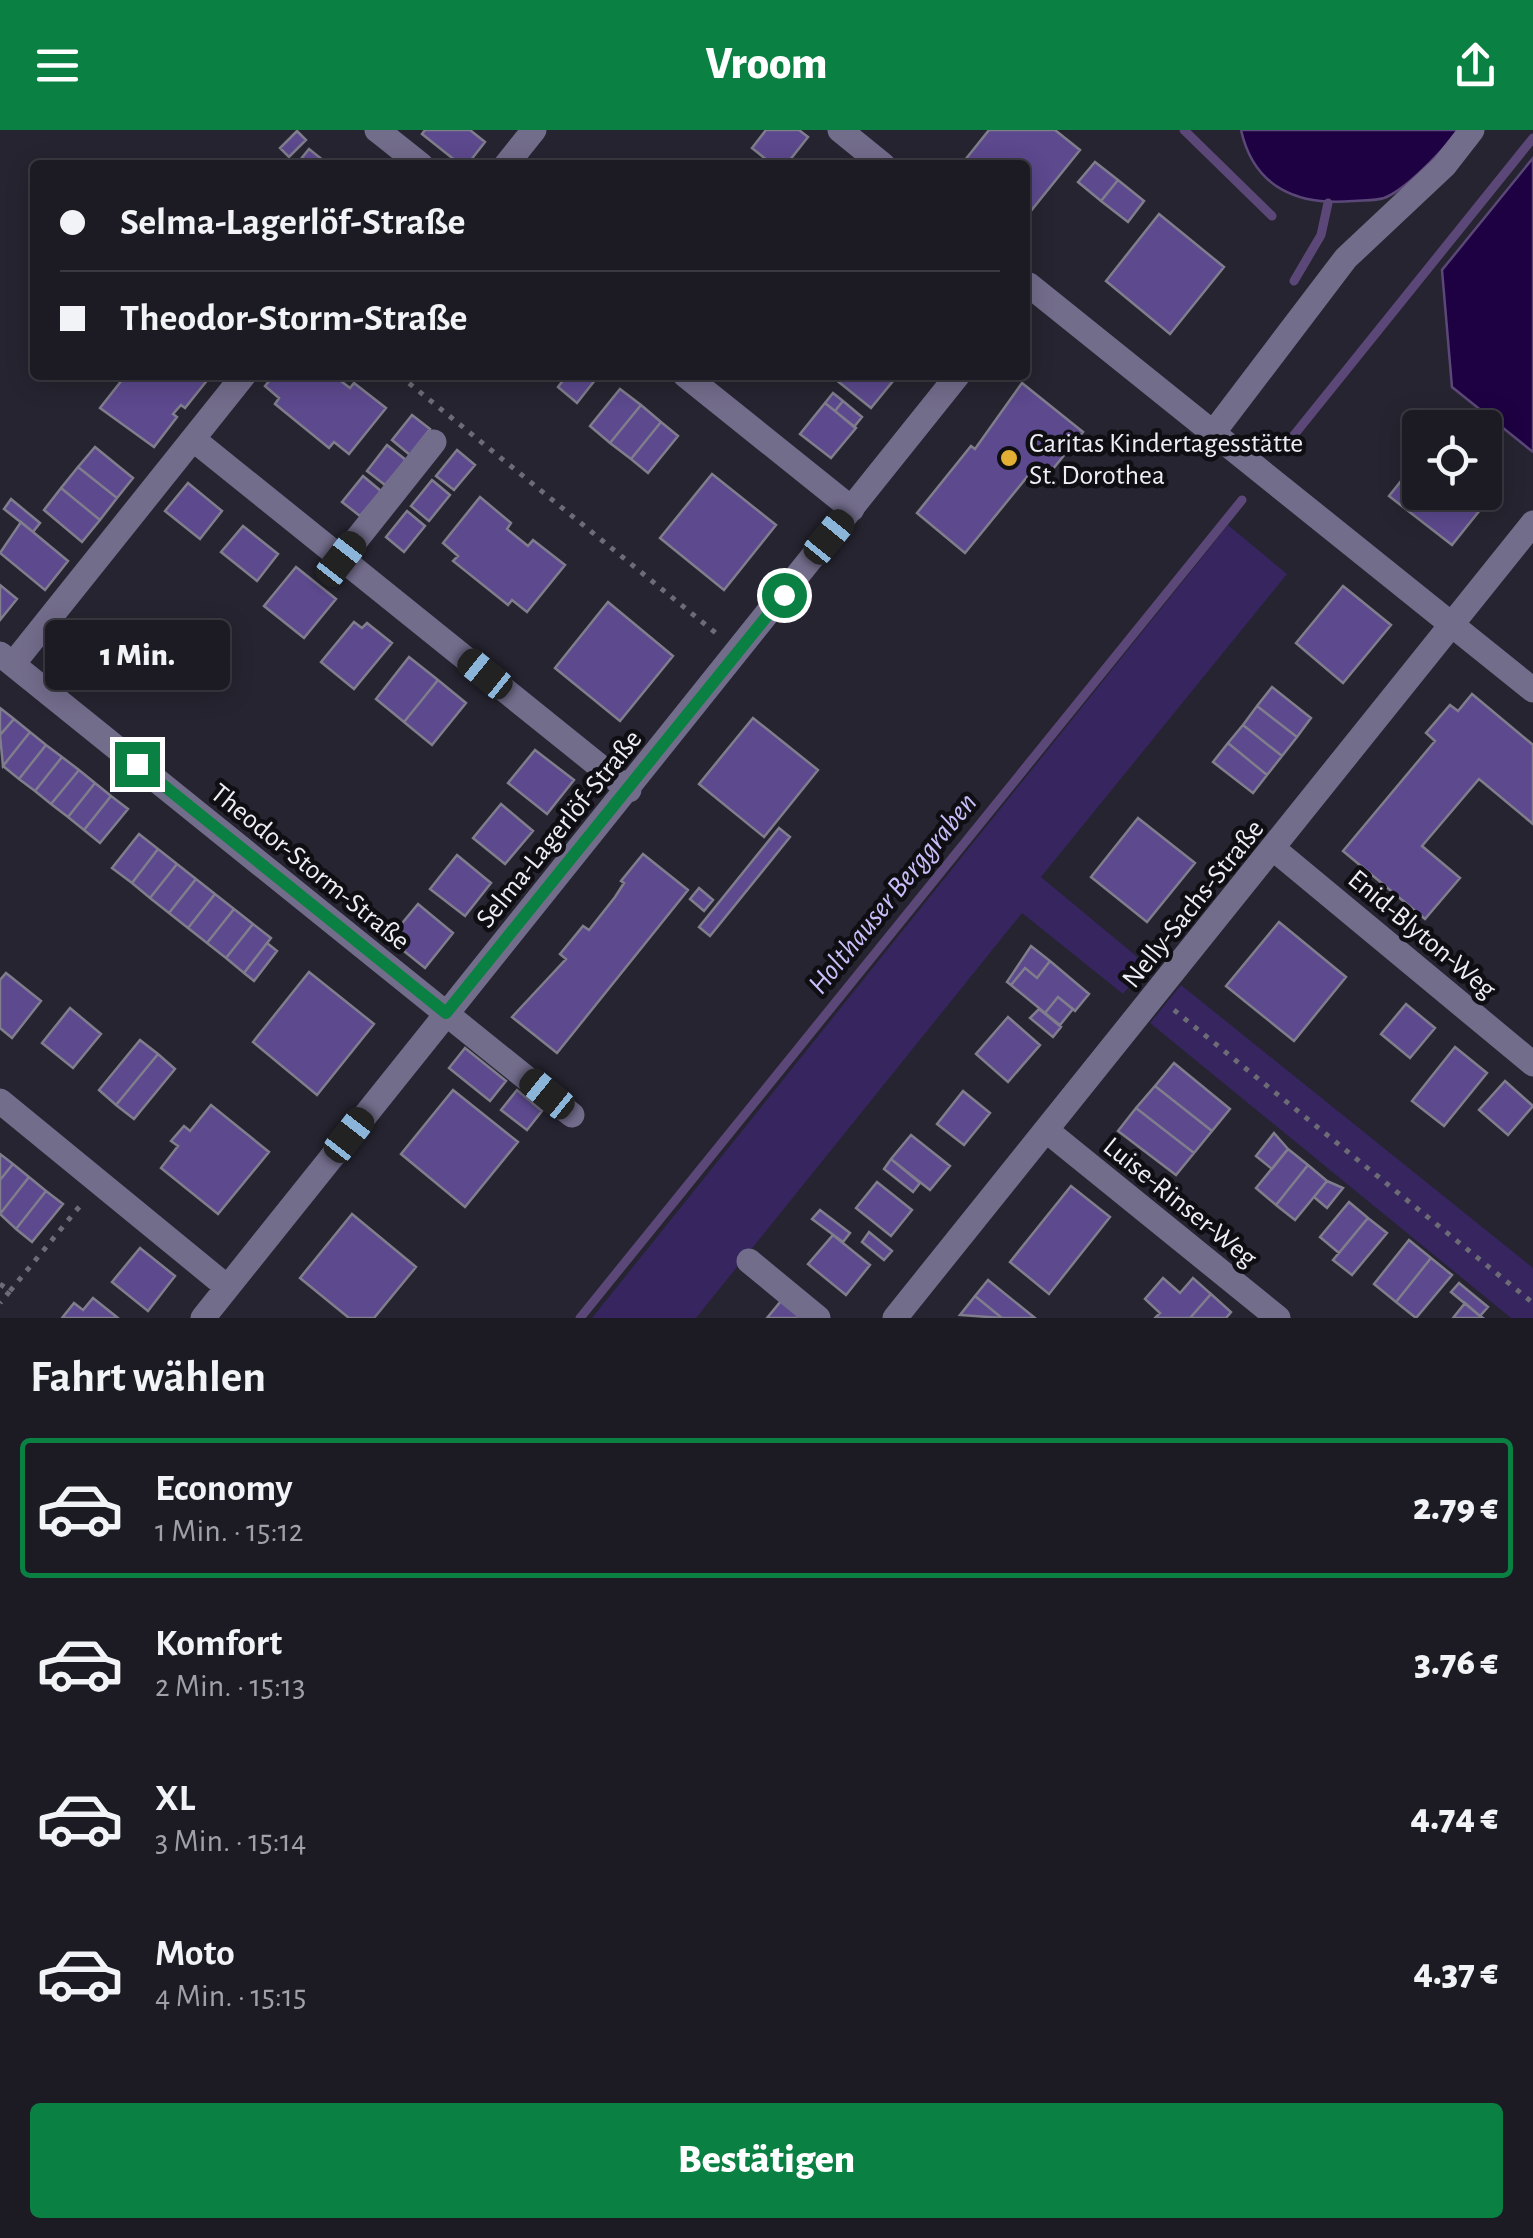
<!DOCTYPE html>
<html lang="de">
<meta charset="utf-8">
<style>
:root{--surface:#1c1b24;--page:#25242c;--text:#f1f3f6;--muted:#a0a1a6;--line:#3a3941;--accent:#0b8043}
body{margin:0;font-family:"Alegreya Sans",sans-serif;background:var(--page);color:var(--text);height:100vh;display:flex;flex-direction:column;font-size:38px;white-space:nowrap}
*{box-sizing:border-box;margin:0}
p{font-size:32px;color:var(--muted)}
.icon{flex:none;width:55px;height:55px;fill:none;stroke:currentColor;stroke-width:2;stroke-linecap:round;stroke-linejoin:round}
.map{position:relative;height:1188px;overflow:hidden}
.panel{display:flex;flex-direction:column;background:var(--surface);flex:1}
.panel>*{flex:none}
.hud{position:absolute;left:30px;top:30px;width:1000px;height:220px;border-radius:10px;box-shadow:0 5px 25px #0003,0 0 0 2px var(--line);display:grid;align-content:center;height:220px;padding:0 30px;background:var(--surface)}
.tools{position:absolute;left:1402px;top:280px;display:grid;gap:20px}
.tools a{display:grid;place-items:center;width:100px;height:100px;border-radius:10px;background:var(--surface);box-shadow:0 5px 25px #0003,0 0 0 2px var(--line);font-size:50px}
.end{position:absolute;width:45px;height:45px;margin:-22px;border:12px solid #0b8043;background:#fff;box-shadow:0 0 0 5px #fff}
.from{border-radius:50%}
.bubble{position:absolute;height:70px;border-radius:10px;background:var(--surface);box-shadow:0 5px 25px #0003,0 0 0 2px var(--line);font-size:32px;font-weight:800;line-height:70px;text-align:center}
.car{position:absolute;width:30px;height:60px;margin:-30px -15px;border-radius:12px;box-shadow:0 0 8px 2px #0007;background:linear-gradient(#222 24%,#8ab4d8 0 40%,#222 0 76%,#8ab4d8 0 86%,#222 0)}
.hud b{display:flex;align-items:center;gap:35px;height:95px;font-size:38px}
.hud b+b{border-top:2px solid var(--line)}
.hud i{width:25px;height:25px;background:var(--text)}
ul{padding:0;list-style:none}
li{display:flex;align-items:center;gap:30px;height:140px;margin:0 20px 15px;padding:0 10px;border:5px solid transparent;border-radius:10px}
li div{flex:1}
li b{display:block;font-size:38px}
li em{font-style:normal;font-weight:800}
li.selected{border-color:var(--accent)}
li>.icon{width:90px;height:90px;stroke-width:1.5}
h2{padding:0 30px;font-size:45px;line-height:120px}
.primary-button{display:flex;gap:20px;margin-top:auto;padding:20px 30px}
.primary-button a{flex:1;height:115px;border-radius:10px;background:var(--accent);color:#fff;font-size:40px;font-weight:800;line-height:115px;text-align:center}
header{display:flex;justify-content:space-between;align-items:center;height:130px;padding:0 30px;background:var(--accent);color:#fff;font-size:45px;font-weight:800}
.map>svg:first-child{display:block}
.green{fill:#36255e}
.water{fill:#1d0142;stroke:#5c4878;stroke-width:2.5}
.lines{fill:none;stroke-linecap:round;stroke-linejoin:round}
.stream{stroke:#5c4878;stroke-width:9}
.building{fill:#5c498e;stroke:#807d8c;stroke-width:2.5}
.path{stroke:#6d6b76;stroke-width:5;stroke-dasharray:5 8;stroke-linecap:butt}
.minor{stroke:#736d8c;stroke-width:25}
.route{stroke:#0b8043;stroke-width:12}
.poi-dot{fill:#e3ae34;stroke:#0f0e13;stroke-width:4}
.labels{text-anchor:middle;stroke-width:9;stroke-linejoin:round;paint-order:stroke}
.poi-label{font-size:28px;fill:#eeedf5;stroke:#0f0e13;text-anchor:start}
.street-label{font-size:28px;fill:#eeedf5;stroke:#0f0e13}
.water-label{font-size:30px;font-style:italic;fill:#cabefa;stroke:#0f0e13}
</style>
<header><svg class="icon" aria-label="menu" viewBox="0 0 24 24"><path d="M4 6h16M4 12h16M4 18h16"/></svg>Vroom<svg class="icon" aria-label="share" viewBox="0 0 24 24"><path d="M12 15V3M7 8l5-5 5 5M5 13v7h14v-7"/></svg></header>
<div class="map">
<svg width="1533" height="1188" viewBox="0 0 1533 1188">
<rect width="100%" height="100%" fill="#262430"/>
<!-- green -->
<path class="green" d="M1228,395l59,49 -246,303 106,88 -24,29 -101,-81 -326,405h-104z
M1181,855l352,283v50h-22l-361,-295z"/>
<!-- water -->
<path class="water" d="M1241,0h219c-17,19 -52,59 -76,68 -9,3 -22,2 -31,3 -55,5 -99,-13 -112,-71z
M1533,28v294l-81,-65 -10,-117z"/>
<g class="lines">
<!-- stream -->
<path class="stream" d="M1184,0l88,86
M1294,151l27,-46 7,-32
M1286,315l247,-307
M580,1188l662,-818"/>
</g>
<!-- building -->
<path class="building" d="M425,0h45l15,12 -18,23h-6l-39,-31z
M766,0h33l9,7 -22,28h-13l-21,-17z
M989,0h66l25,20 -54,67 -1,-52h-64z
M297,1l9,9 -17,17 -9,-9z
M309,19l19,15 -1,1h-31z
M1095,32l23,18 -17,21 -23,-19z
M1118,50l26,21 -16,21 -27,-21z
M1159,84l65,53 -54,67 -64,-53z
M126,245h79l4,3 -24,30 -4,-3 -8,9 4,3 -23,30 -54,-39z
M274,245h59l17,13 4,-5 32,25 -37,46 -15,-12 -5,6 -54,-44 4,-6 -14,-12z
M567,245h32l-22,28 -19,-16z
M838,245h49l6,6 -22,27 -36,-29z
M1022,253l61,49 -44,54 -12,-9 -62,76 -48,-40 54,-67 4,3z
M620,259l21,16 -31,38 -20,-17z
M833,263l10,8 -8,10 -10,-8z
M843,271l19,16 -8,10 -19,-16z
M825,273l31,25 -25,30 -31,-24z
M641,275l20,17 -30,37 -21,-16z
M412,285l18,14 -20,26 -18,-15z
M661,292l17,14 -30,37 -17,-14z
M387,315l19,15 -21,25 -18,-14z
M95,317l38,31 -16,20 -39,-31z
M457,320l18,15 -21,25 -18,-14z
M1420,327v35l65,-3 7,6 -40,50 -63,-49z
M78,337l39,31 -17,22 -39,-32z
M712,344l64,51 -52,65 -64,-52z
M363,346l18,15 -21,25 -18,-14z
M432,350l18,15 -21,26 -18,-15z
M188,353l34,28 -22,28 -35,-28z
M61,358l39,32 -18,22 -38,-32z
M480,367l31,26 -4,6 21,17 5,-6 32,25 -38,47 -15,-12 -4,5 -55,-44 5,-5 -15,-13z
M11,369l29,24 -7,9 -29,-23z
M407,381l18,15 -21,26 -18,-15z
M21,392l47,39 -23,29 -45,-37z
M243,396l35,28 -21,27 -36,-29z
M296,437l40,32 -32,39 -40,-32z
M0,455l17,14 -17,21z
M1343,456l48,39 -48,58 -47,-40z
M608,472l65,54 -53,65 -65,-53z
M354,492l8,6 5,-5 25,20 -38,46 -33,-27z
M409,527l29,23 -34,42 -28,-23z
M438,550l28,23 -34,42 -28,-23z
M1272,557l39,31 -14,19 -40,-31z
M1472,564l61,51v79l-54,-45 -57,67 38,32 -35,41 -82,-68 92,-110 -9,-8 24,-28 8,6z
M1257,576l40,31 -15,19 -39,-31z
M0,578l14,11 -14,16z
M753,588l65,52 -54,67 -65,-53z
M14,589l16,13 -27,34 -3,-31z
M1243,595l39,31 -15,19 -39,-32z
M30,602l16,13 -27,34 -16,-13z
M1228,613l39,32 -14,18 -40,-31z
M46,615l16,12 -27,34 -16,-12z
M535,620l39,30 -27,34 -39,-31z
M62,627l17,13 -28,34 -16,-13z
M79,640l16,13 -27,34 -17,-13z
M95,653l16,13 -27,34 -16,-13z
M111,666l17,13 -28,34 -16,-13z
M501,674l32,27 -28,33 -32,-26z
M1138,688l57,45 -48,59 -56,-45z
M779,698l11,9 -80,99 -11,-9z
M139,704l19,15 -26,34 -20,-15z
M158,719l19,15 -27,34 -18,-15z
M643,724l45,36 -131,163 -45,-36 54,-58 -6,-5 23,-28 6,4 26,-33 9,-14 -3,-2z
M457,725l34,28 -26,33 -35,-27z
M177,734l19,15 -27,34 -19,-15z
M196,749l19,15 -27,34 -19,-15z
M699,758l14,12 -9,11 -14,-12z
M215,764l19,15 -27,34 -19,-15z
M418,774l35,29 -28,35 -36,-29z
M234,779l19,15 -27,34 -19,-15z
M1279,792l67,55 -52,64 -68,-55z
M253,794l18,14 -27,35 -18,-15z
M267,813l10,8 -23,30 -10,-8z
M1031,816l19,15 -13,17 -12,-10 -14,17 -4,-3z
M1050,831l39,33 -14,17 -17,-14 -13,16 -34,-28 14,-17 12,10z
M309,842l65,52 -57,71 -64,-53z
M6,843l35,28 -29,37 -12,-10v-48z
M1058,867l15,12 -13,16 -15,-12z
M1406,874l29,24 -25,30 -29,-24z
M70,878l31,26 -28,34 -31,-25z
M1039,879l22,18 -8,10 -23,-19z
M1008,887l32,28 -32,37 -32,-28z
M140,910l18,14 -42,51 -17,-15z
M1455,917l32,26 -43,53 -32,-25z
M465,918l41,33 -16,20 -41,-33z
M158,924l17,15 -41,50 -18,-14z
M1174,933l56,46 -18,22 -57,-45z
M1505,951l28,25 -25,29 -29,-25z
M1155,956l57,45 -18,22 -58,-45z
M453,960l65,52 -53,65 -64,-53z
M517,960l25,21 -15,19 -26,-20z
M963,961l27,22 -26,32 -27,-21z
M211,975l58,47 -51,62 -57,-46 17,-22 -7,-5 13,-15 6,5z
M1136,978l58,45 -18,22 -58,-44z
M1274,1003l14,16 -16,20 -16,-13z
M911,1005l39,31 -20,24 -39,-31z
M1288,1019l20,16 -32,40 -20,-17z
M0,1024l13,10 -13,16z
M891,1029l29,24 -7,9 -29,-23z
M13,1034l16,13 -29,37v-34z
M1308,1035l19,16 -32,39 -19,-15z
M29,1047l17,14 -30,38 -16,-15z
M1327,1051l16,7 -16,20 -13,-11z
M877,1052l35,28 -21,26 -35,-28z
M1071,1056l39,31 -61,77 -39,-32z
M46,1061l17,13 -31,38 -16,-13z
M1349,1072l19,16 -29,35 -19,-16z
M820,1080l30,23 -7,9 -31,-23z
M352,1084l64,53 -42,51h-25l-49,-40z
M1368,1088l19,15 -35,42 -19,-15z
M869,1102l23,19 -8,9 -22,-18z
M833,1105l37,30 -24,30 -38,-31z
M1409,1110l22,18 -35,44 -22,-18z
M140,1118l35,28 -27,35 -36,-29z
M1431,1128l21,17 -36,43 -20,-16z
M1163,1148l17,15 13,-15 18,16 -21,24h-35l5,-5 -15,-14z
M988,1150l47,38h-33l-27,-22z
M1459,1153l29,24 -8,9 -29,-24z
M1211,1164l20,18 -5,6h-36z
M975,1166l27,22 -42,-3z
M93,1168l25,20h-56l12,-15 9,7z
M781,1171l22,17h-36z
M1465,1173l15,13 3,2h-30z"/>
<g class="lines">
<!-- path -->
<path class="path" d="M399,245l318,259
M1174,880l359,293
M0,1154l10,7 -10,12
M10,1161l74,-90"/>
<!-- minor -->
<path class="minor" d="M377,0l44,35
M840,0l43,35
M506,35l28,-35
M1025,161l4,-6 504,405
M685,245l167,134
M1213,303l133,-175 98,-92 28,-36
M193,309l436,351
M341,429l93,-117
M0,524l572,461
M13,534l231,-289
M1274,719l259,215
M0,971l227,186
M1046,1000l232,188
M749,1131l69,57
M203,1188l755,-943
M895,1188l638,-795"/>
</g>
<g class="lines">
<!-- route -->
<path class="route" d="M137,634l309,249 338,-418"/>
</g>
<!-- markers -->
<circle class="poi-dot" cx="1009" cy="328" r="10"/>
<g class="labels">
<!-- poi labels -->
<g class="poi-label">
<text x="1029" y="322">Caritas Kindertagesstätte<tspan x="1029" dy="32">St. Dorothea</tspan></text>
</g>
<!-- street labels -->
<g class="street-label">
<text transform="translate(558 698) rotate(-51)" y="10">Selma-Lagerlöf-Straße</text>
<text transform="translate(311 736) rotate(39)" y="10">Theodor-Storm-Straße</text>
<text transform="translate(1192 773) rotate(-51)" y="10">Nelly-Sachs-Straße</text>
<text transform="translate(1423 803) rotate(40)" y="10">Enid-Blyton-Weg</text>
<text transform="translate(1181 1071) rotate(39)" y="10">Luise-Rinser-Weg</text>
</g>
<!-- water labels -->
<g class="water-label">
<text transform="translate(892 763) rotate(-51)" y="10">Holthauser Berggraben</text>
</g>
</g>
</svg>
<div class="tools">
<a><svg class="icon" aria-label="locate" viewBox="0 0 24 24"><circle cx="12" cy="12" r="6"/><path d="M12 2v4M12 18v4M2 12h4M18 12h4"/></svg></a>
</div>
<i class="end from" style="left:784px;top:465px"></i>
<i class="end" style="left:137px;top:634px"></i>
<div class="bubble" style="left:45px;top:490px;width:185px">1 Min.</div>
<i class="car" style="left:829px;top:407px;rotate:39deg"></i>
<i class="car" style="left:341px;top:429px;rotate:38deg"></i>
<i class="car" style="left:485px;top:544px;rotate:309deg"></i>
<i class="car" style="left:547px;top:964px;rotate:309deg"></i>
<i class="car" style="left:349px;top:1005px;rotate:38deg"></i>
<div class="hud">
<b><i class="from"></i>Selma-Lagerlöf-Straße</b>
<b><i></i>Theodor-Storm-Straße</b>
</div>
</div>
<section class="panel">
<h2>Fahrt wählen</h2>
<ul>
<li class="selected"><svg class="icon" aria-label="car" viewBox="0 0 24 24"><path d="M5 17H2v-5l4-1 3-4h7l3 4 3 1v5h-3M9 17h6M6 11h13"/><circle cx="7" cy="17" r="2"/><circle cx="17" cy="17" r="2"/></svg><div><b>Economy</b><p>1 Min. · 15:12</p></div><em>2.79 €</em></li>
<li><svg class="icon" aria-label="car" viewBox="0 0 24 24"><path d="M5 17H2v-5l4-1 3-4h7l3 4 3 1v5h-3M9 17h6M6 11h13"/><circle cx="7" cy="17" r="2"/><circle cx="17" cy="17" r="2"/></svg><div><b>Komfort</b><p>2 Min. · 15:13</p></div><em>3.76 €</em></li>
<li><svg class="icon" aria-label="car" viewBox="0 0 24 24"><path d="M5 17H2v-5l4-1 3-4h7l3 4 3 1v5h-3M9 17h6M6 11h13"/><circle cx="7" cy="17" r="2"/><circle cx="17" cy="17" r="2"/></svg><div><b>XL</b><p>3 Min. · 15:14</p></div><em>4.74 €</em></li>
<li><svg class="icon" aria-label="car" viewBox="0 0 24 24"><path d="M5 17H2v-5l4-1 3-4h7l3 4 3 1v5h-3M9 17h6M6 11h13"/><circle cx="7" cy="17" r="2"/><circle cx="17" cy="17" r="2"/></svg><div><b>Moto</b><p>4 Min. · 15:15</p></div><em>4.37 €</em></li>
</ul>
<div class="primary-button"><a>Bestätigen</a></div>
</section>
